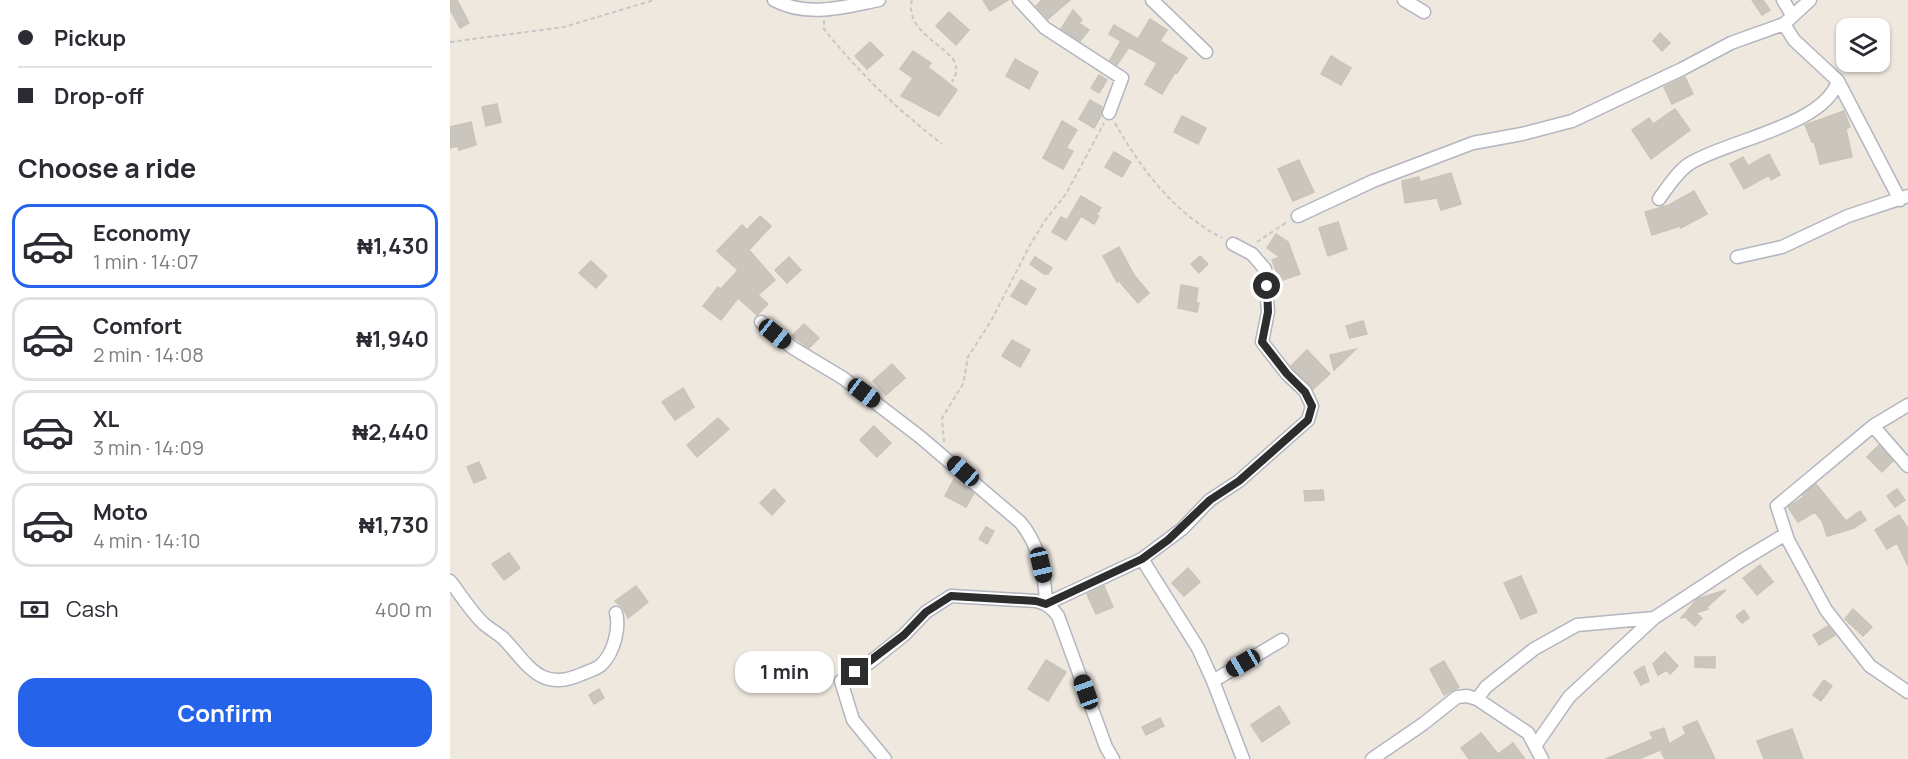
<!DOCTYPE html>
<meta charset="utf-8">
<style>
:root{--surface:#fff;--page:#f7f7f7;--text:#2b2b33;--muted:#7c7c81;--line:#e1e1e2;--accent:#2563eb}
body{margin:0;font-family:Manrope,sans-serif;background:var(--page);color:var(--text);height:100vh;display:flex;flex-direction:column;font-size:22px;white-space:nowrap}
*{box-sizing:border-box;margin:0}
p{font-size:20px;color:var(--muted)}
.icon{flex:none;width:33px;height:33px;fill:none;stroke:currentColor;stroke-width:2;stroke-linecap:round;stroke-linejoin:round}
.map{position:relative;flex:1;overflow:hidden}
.details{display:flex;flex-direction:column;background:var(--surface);width:450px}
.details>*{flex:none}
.top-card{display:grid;align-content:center;height:132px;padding:0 18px;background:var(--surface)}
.controls{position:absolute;left:1386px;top:18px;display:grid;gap:12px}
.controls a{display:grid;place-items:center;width:54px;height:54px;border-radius:12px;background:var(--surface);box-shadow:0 2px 4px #0004;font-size:30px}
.end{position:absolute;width:27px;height:27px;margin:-14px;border:8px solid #2d2d2d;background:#fff;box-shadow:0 0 0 3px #fff}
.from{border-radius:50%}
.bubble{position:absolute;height:42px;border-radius:18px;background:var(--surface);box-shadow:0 2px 4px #0004;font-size:20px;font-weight:700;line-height:42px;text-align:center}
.car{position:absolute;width:18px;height:36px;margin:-18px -9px;border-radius:8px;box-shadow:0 0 4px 2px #0007;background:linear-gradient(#222 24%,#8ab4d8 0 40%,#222 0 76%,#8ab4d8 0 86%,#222 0)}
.top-card b{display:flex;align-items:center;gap:21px;height:57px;font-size:22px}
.top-card b+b{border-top:2px solid var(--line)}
.top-card i{width:15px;height:15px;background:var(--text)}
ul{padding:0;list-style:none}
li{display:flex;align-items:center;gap:18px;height:84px;margin:0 12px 9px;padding:0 6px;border:3px solid var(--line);border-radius:18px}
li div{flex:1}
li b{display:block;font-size:22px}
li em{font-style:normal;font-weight:700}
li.active{border-color:var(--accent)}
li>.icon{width:54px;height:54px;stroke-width:1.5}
h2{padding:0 18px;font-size:27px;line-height:72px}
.pay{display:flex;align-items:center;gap:15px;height:66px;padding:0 18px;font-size:22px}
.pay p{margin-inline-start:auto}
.primary-button{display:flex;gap:12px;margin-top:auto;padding:12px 18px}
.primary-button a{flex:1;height:69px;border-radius:18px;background:var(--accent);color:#fff;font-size:24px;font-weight:700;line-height:69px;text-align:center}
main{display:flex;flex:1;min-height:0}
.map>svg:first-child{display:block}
.building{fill:#cac6bd;stroke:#cac4b8;stroke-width:1.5}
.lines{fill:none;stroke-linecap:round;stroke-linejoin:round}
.minor-casing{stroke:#b3b5c0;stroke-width:15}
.path{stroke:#c8c8c8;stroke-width:2;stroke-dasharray:4.5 3;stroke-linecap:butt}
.minor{stroke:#fff;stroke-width:12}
.route{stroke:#2d2d2d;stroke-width:8}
</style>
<main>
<section class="details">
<div class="top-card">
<b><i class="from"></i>Pickup</b>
<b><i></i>Drop-off</b>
</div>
<h2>Choose a ride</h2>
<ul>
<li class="active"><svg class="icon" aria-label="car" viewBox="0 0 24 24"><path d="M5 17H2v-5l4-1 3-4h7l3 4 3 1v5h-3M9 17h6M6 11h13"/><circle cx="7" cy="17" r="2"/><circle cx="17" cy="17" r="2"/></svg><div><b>Economy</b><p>1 min · 14:07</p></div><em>₦1,430</em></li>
<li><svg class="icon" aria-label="car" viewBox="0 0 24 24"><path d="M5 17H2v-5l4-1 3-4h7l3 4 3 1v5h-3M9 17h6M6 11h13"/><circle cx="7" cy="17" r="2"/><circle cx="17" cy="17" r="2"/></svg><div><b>Comfort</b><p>2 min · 14:08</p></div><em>₦1,940</em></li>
<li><svg class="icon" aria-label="car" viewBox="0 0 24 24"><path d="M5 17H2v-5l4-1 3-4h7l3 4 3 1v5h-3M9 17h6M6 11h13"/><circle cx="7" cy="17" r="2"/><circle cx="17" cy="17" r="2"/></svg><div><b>XL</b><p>3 min · 14:09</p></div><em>₦2,440</em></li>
<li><svg class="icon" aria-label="car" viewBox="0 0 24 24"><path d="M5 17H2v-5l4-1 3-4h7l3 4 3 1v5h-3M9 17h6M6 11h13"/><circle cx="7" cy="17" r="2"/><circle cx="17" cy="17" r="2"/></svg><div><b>Moto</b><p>4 min · 14:10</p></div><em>₦1,730</em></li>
</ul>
<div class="pay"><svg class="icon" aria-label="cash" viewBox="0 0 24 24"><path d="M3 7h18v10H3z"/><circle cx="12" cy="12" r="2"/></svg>Cash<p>400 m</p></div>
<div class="primary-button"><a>Confirm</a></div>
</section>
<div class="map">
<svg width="1458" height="759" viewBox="0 0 1458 759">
<rect width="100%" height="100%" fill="#eee8df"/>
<!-- building -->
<path class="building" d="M0,0h7l12,23 -9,5 -10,-19z
M533,0h25l-18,11z
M592,0h28l-22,19 -12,-13z
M1302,0h11l7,10 -8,5z
M623,10l9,10 -3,3 10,7 -9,11 -19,-12z
M499,12l20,18 -13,15 -20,-19z
M700,19l17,11 -7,11 27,17 -10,15 -2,-1 -13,22 -17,-10 12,-21 -28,-16 -12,18 -7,-5 11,-19 -12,-7 5,-9 24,14z
M1210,33l10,10 -8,8 -9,-10z
M420,42l13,13 -16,14 -12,-13z
M463,51l18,12 -3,4 29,23 -18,26 -38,-20 12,-18 -13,-9z
M881,56l20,12 -10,17 -20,-11z
M565,59l23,13 -9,17 -23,-13z
M649,75l8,5 -8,13 -8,-5z
M1235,77l8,17 -21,10 -8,-17z
M640,100l12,7 -1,9 -7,12 -15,-9z
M47,104l4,18 -15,4 -4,-19z
M1225,109l15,21 -39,29 -19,-29 17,-12 4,6z
M1394,111l6,16 -4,2 6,28 -32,7 -6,-23 -2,1 -7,-17z
M732,116l24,12 -8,16 -24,-12z
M612,121l15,9 -11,18 7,3 -10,18 -20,-11z
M21,122l5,23 -17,5 -1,-4 -8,2v-21z
M664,152l17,10 -9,15 -17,-10z
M1319,154l11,21 -9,5 -2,-5 -25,14 -14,-25 13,-7 5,9z
M849,160l15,32 -21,9 -15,-32z
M1001,173l10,31 -20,6 -4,-12 -32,5 -3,-22 17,-4 1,5z
M1244,191l13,23 -26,14 -1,-2 -28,9 -7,-23 24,-7z
M631,196l20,12 -5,7 3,1 -5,8 -13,-8 -15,24 -14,-8 9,-15 6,3z
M310,216l11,10 -22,24 26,30 -17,15 10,9 -11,11 -19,-17 -17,22 -18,-14 15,-19 3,2 17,-19 -21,-19 25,-26 5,5z
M888,222l9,27 -19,7 -9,-28z
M826,234l12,8 12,32 -20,7 -8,-21 8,-3 -13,-9z
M669,247l15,28 15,18 -11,10 -19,-22 -2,1 -14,-26z
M750,256l8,8 -9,9 -8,-9z
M339,257l12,13 -14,13 -12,-13z
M585,257l17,11 -4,6h-4l-14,-10z
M141,261l16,15 -11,12 -17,-15z
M571,280l15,9 -10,16 -15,-9z
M731,285l17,3 -2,15h3l-2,9 -19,-4z
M913,321l4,13 -17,4 -4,-12z
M354,324l15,14 -10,10 -17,-12z
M562,340l18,10 -10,17 -18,-11z
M906,349l-22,21 -4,-15z
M857,350l23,24 -17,15 -22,-23z
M442,364l13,14 -19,17 -13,-14z
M233,388l11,19 -19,13 -13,-18z
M268,418l11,11 -32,28 -10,-12z
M424,426l17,17 -14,14 -17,-17z
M1429,445l14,16 -11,11 -15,-15z
M29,462l7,16 -12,5 -7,-16z
M504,479l20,14 -8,14 -21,-11z
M1366,484l30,37 14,-10 6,9 -12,8 -27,8 -5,-15 -7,-9 -17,10 -10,-15 16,-10 -2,-2z
M324,489l11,12 -13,14 -12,-12z
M1447,489l8,11 -10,7 -8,-11z
M873,490l1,10 -19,1 -1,-10z
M1449,515l9,14v37l-11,-23 -10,6 -12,-19z
M536,527l8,4 -7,13 -8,-5z
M59,553l11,15 -16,12 -12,-16z
M1310,565l13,17 -16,13 -14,-17z
M738,568l12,14 -16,14 -12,-13z
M1071,576l16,36 -16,7 -17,-36z
M186,586l12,16 -20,16 -5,-10 -8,-7z
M654,586l9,21 -17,7 -9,-20z
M1276,590l-19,17 1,2 -12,4 6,5 -7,8 -10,-9 -4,1 16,-19z
M1403,609l19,18 -9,9 -18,-17z
M1294,610l5,8 -7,5 -6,-7z
M1378,626l7,9 -16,10 -6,-10z
M1215,652l13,14 -8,8 -3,-4 -9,5 -5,-11z
M1245,657h20v11l-20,-1z
M596,660l20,12 -18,29 -20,-12z
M994,661l15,26 -15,8 -14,-26z
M1194,666l5,15 -8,4 -7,-13z
M1374,680l8,6 -11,15 -8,-6z
M149,689l5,9 -10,6 -5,-9z
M829,706l11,17 -28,19 -11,-17z
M710,718l4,8 -18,9 -4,-8z
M1247,721l18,38h-50l-5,-9 -21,9h-33l47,-20 -3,-6 14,-5 5,16 17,-10 -3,-7z
M1342,729l11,30h-39l-7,-18z
M1031,733l17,21 15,-11 12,16h-56l-8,-11z"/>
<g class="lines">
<!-- minor casing -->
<g class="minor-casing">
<path id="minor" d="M324,0c34,18 70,7 105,0
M569,0l26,28 77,50 -13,35
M702,0l54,52
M954,0l20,12
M1333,0l9,15
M1388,81l62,119
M1209,199c8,-11 18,-27 30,-35 38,-24 135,-38 149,-83l-44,-41 -10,-16 26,-24
M848,216l75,-35 100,-38 49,-9 50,-13 110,-52 49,-26 53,-19
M1287,257l45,-10 66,-31 60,-20
M311,322l32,26 50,30 76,58 101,86c19,22 25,53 26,82l96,-45 40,-30 28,-29 29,-19 69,-61 4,-14 -7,-15 -18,-17 -25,-32 6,-30 -3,-43 -13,-15 -19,-10
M1458,405l-35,21 -96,80 11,34 38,70 44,56 38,26
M1423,426l35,40
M692,559l56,89 15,33 30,78
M0,581c11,14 21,31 34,43 6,5 13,9 19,14 25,26 37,55 79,36 6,-3 16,-5 20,-10 12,-12 18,-36 14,-51
M763,681l69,-41
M1027,699l9,-12 48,-38 43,-24 77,-7
M1085,746l34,-49 85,-79 87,-57 45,-27
M435,759l-32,-39 -12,-39 28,-18 35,-28 22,-23 25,-16 85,5c11,3 15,6 22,15l48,131 7,12
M922,759l51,-35 34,-27 10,-1 10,3 51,34 14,26"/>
</g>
<!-- path -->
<path class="path" d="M462,0c-7,28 25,41 40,58 3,3 4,8 5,13l-5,11
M374,20v9c35,44 74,81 118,115
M0,42l114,-15 90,-27
M665,123c26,46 59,90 107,115
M807,242l30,-20
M494,442l-2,-24 21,-34 5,-27 23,-36 39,-76 14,-23 22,-28 38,-71"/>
<!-- minor -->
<use href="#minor" class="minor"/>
</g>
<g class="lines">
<!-- route -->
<path class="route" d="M405,672l49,-37 22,-23 25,-16 85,5 10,3 96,-45 26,-19 42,-40 29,-19 69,-61 4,-14 -7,-14 -18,-18 -25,-32 6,-30 -1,-26"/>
</g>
</svg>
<div class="controls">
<a><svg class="icon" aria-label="layers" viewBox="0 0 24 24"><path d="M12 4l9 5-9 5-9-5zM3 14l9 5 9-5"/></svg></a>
</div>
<i class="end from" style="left:817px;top:286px"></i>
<i class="end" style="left:405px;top:672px"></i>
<div class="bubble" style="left:285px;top:651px;width:99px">1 min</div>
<i class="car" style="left:325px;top:334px;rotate:129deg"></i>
<i class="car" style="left:414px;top:393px;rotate:127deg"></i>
<i class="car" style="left:513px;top:471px;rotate:311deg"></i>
<i class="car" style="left:591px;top:565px;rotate:167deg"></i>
<i class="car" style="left:793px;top:663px;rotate:240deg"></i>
<i class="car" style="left:636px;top:692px;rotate:340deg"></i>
</div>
</main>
